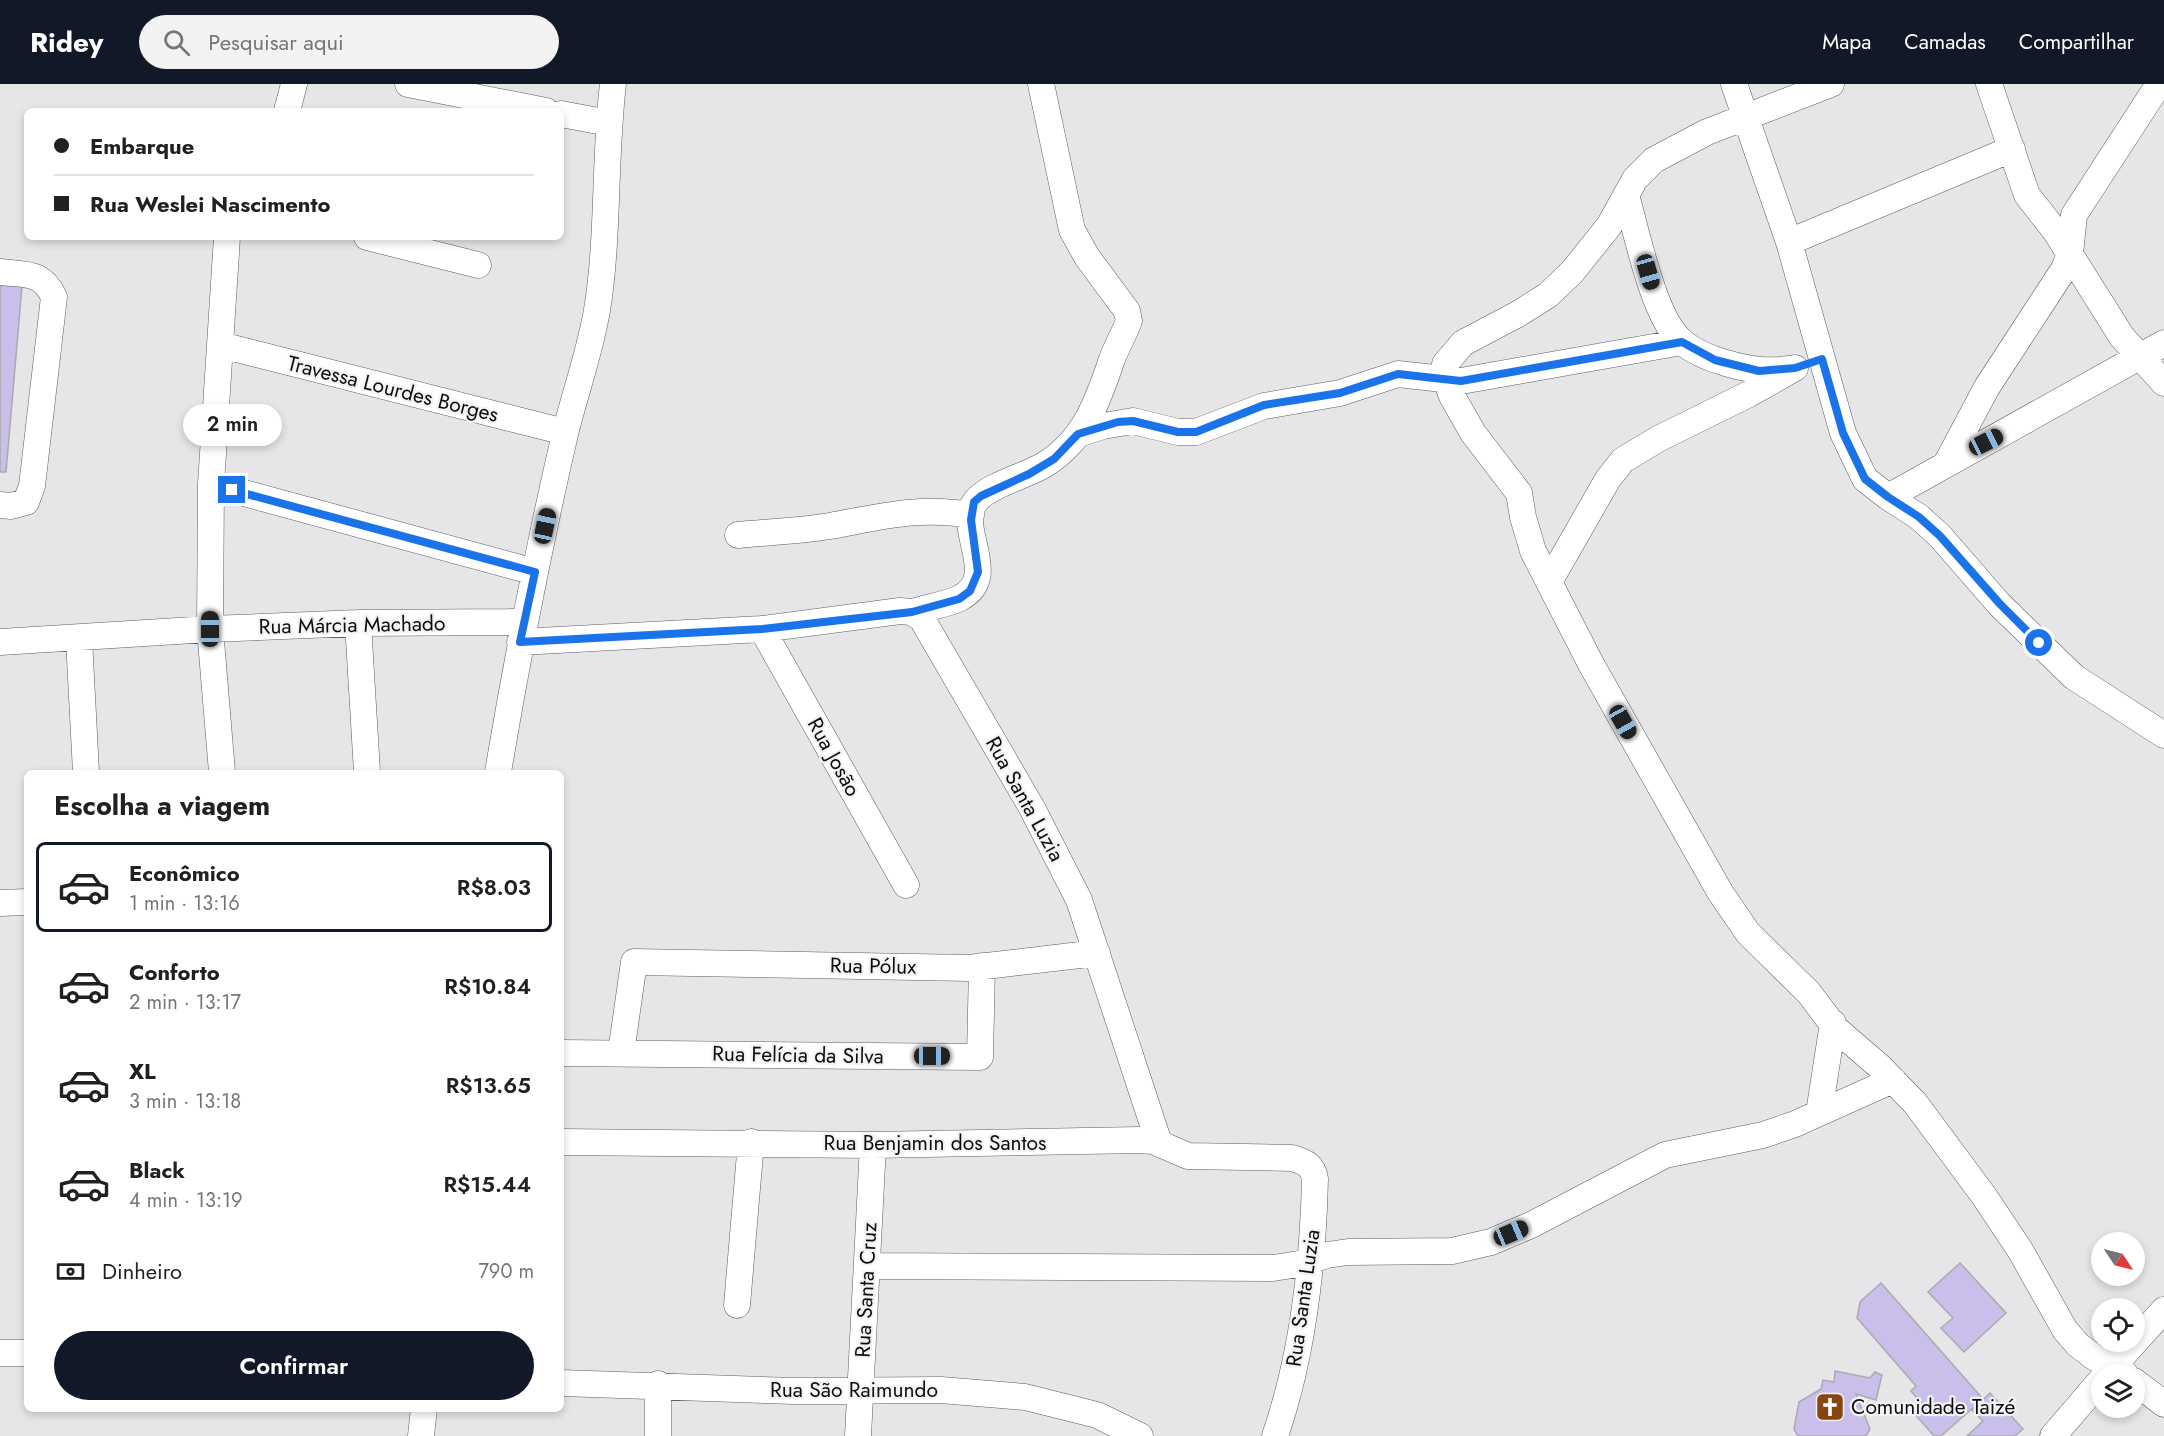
<!DOCTYPE html>
<html lang="pt">
<meta charset="utf-8">
<style>
:root{--surface:#fff;--page:#f2f2f2;--text:#202124;--muted:#757577;--line:#e0e0e0;--accent:#111827}
body{margin:0;font-family:Jost,sans-serif;background:var(--page);color:var(--text);height:100vh;display:flex;flex-direction:column;font-size:22px;white-space:nowrap}
*{box-sizing:border-box;margin:0}
p{font-size:20px;color:var(--muted)}
.icon{flex:none;width:33px;height:33px;fill:none;stroke:currentColor;stroke-width:2;stroke-linecap:round;stroke-linejoin:round}
.map{position:relative;flex:1;overflow:hidden}
.drawer{position:absolute;left:24px;top:686px;width:540px;height:642px;display:flex;flex-direction:column;background:var(--surface);border-radius:9px;box-shadow:0 3px 9px #0003}
.drawer>*{flex:none}
.banner{position:absolute;left:24px;top:24px;width:540px;height:132px;border-radius:9px;box-shadow:0 3px 9px #0003;display:grid;align-content:center;height:132px;padding:0 30px;background:var(--surface)}
.needle{width:39px;rotate:125deg}
.fabs{position:absolute;left:2091px;top:1148px;display:grid;gap:12px}
.fabs a{display:grid;place-items:center;width:54px;height:54px;border-radius:50%;background:var(--surface);box-shadow:0 3px 9px #0003;font-size:30px}
.end{position:absolute;width:27px;height:27px;margin:-14px;border:8px solid #1a73e8;background:#fff;box-shadow:0 0 0 3px #fff}
.from{border-radius:50%}
.bubble{position:absolute;height:42px;border-radius:21px;background:var(--surface);box-shadow:0 3px 9px #0003;font-size:20px;font-weight:600;line-height:42px;text-align:center}
.car{position:absolute;width:18px;height:36px;margin:-18px -9px;border-radius:8px;box-shadow:0 0 4px 2px #0007;background:linear-gradient(#222 24%,#8ab4d8 0 40%,#222 0 76%,#8ab4d8 0 86%,#222 0)}
.banner b{display:flex;align-items:center;gap:21px;height:57px;font-size:22px}
.banner b+b{border-top:2px solid var(--line)}
.banner i{width:15px;height:15px;background:var(--text)}
ul{padding:0;list-style:none}
li{display:flex;align-items:center;gap:18px;height:90px;margin:0 12px 9px;padding:0 18px;border:3px solid transparent;border-radius:9px}
li div{flex:1}
li b{display:block;font-size:22px}
li em{font-style:normal;font-weight:600}
li.active{border-color:var(--accent)}
li>.icon{width:54px;height:54px;stroke-width:1.5}
h2{padding:0 30px;font-size:27px;line-height:72px}
.pay{display:flex;align-items:center;gap:15px;height:66px;padding:0 30px;font-size:22px}
.pay p{margin-inline-start:auto}
.button{display:flex;gap:12px;margin-top:auto;padding:12px 30px}
.button a{flex:1;height:69px;border-radius:36px;background:var(--accent);color:#fff;font-size:24px;font-weight:600;line-height:69px;text-align:center}
header{display:flex;align-items:center;gap:36px;box-sizing:border-box;height:84px;padding:0 30px;background:var(--accent);color:#fff}
header strong{font-size:28px}
nav{display:flex;gap:33px;margin-inline-start:auto;font-size:21px}
.search{width:420px;height:54px;background:var(--page);display:flex;align-items:center;gap:15px;box-sizing:border-box;padding:0 21px;border-radius:33px;color:var(--muted);font-size:22px}
.map>svg:first-child{display:block}
.building{fill:#cabfeb;stroke:#aaaaac;stroke-width:1.5}
.lines{fill:none;stroke-linecap:round;stroke-linejoin:round}
.minor-casing{stroke:#5c5c5e;stroke-width:27}
.minor{stroke:#fff;stroke-width:26}
.route{stroke:#1a73e8;stroke-width:8}
.labels{text-anchor:middle;stroke-width:4.5;stroke-linejoin:round;paint-order:stroke}
.street-label{font-size:21px;fill:#0c0c0d;stroke:#f3f3f6}
.poi-label{font-size:21px;fill:#0c0c0d;stroke:#f3f3f6;text-anchor:start}
</style>
<header>
<strong>Ridey</strong>
<div class="search"><svg class="icon" aria-label="search" viewBox="0 0 24 24"><circle cx="10" cy="10" r="6"/><path d="M15 15l6 6"/></svg>Pesquisar aqui</div>
<nav><a>Mapa</a><a>Camadas</a><a>Compartilhar</a></nav>
</header>
<div class="map">
<svg width="2164" height="1352" viewBox="0 0 2164 1352">
<rect width="100%" height="100%" fill="#e6e6e9"/>
<!-- building -->
<path class="building" d="M0,200l22,2 -16,186h-6z
M1960,1179l46,50 -42,39 -23,-24 12,-10 -25,-26z
M1881,1199l102,116 -42,37h-7l-21,-24 9,-8 -11,-13 5,-5 -59,-68 3,-16z
M1835,1287l35,7 5,-6 7,3 -6,25 -20,-6 14,35 -4,7h-68l-4,-7 5,-27 22,-13 2,-9 11,2z
M1990,1309l33,36 -8,7h-48l16,-15 -11,-11z"/>
<g class="lines">
<!-- minor casing -->
<g class="minor-casing">
<path id="minor" d="M408,0l138,27
M1734,0l55,158 54,191 22,46 23,18 31,20 21,19 59,68 75,73 90,58
M1831,0l-124,48 -53,28 -19,19 -26,47 -37,46 -24,23 -30,19 -55,29 -18,21 -1,12 8,20 21,37 46,60 4,24 10,34 58,113 129,228 28,41 61,60 27,36 43,37 36,37 69,93 36,54 45,80 13,15 16,12 31,17
M1989,0l38,111 29,37 66,105 42,46
M287,27l7,-27
M561,30l48,9
M1626,111c11,38 27,121 55,146 13,11 30,18 45,22 23,7 41,9 64,6
M367,153l111,28
M1789,158l223,-93
M0,188c26,3 42,-1 54,25l-22,189 -6,16 -15,4 -11,-1
M221,261l344,87
M1078,350l25,-8 30,-5 45,11h18l68,-26 76,-13 58,-19 63,7 221,-39
M1946,380l41,-77 77,-118 6,-15 4,-39 85,-131
M211,400l324,88
M1888,413l276,-154
M738,451c31,-3 62,-4 92,-9 50,-9 90,-20 141,-11
M1549,498l59,-103 15,-19 35,-21 91,-45 46,-26
M912,528c15,-5 34,-7 48,-14 42,-22 -6,-71 16,-97 12,-16 50,-25 68,-36 40,-24 54,-64 68,-106 5,-13 12,-25 17,-38l-2,-10 -40,-54 -15,-27 -31,-146
M358,539l9,149
M762,545l144,256
M79,555l7,133
M0,558l210,-13 148,-6 166,-1
M520,558l242,-13 138,-18 12,1 10,7 110,189 47,92 80,243
M222,688l-12,-143 1,-145 16,-247
M498,688c19,-113 41,-226 67,-338 10,-41 25,-82 32,-124 12,-74 7,-151 16,-226
M0,819l27,-1
M561,969l419,4 2,-91
M621,969l13,-91 335,6 128,-15
M1819,1029l14,-90
M561,1058l312,3 266,-5 14,1 35,15 104,2c13,4 21,7 23,21 -2,85 -12,176 -40,257
M867,1182l406,2 26,-4 28,-9 21,-3 104,-1 39,-9 40,-17 134,-70 98,-20 32,-11 98,-44
M737,1221l14,-163
M0,1269h27
M2106,1290l58,-64
M2134,1297l30,23
M561,1299l233,8 147,-1 84,7 72,18 43,21
M658,1300v52
M421,1352l3,-28
M858,1352l15,-291
M2053,1352l49,-57"/>
</g>
<!-- minor -->
<use href="#minor" class="minor"/>
</g>
<g class="lines">
<!-- route -->
<path class="route" d="M232,406l303,82 -15,70 242,-13 150,-17 47,-13 11,-8 8,-19 -7,-52 3,-18 7,-6 48,-22 25,-15 24,-25 40,-12 15,-1 45,11h18l68,-27 76,-12 58,-19 63,7 221,-39 33,18 44,11 36,-3 27,-9 21,74 22,46 23,18 31,20 21,19 60,68 39,39"/>
</g>
<!-- icons -->
<defs>
<g id="church-square" transform="scale(1.5)"><rect x="-9" y="-9" width="18" height="18" rx="4" fill="#86460d" stroke="#f3f3f6"/><path d="M-1.2-6h2.4v3.5h3.3v2.4h-3.3V6h-2.4V-.1h-3.3v-2.4h3.3Z" fill="#fff"/></g>
</defs>
<g fill-rule="evenodd">
<use href="#church-square" x="1830" y="1323"/>
</g>
<g class="labels">
<!-- street labels -->
<g class="street-label">
<text transform="translate(393 305) rotate(14)" y="7">Travessa Lourdes Borges</text>
<text transform="translate(352 541) rotate(-1)" y="7">Rua Márcia Machado</text>
<text transform="translate(834 673) rotate(61)" y="7">Rua Josão</text>
<text transform="translate(1025 715) rotate(61)" y="7">Rua Santa Luzia</text>
<text transform="translate(873 882) rotate(1)" y="7">Rua Pólux</text>
<text transform="translate(798 971) rotate(1)" y="7">Rua Felícia da Silva</text>
<text x="935" y="1066">Rua Benjamin dos Santos</text>
<text transform="translate(866 1206) rotate(-87)" y="7">Rua Santa Cruz</text>
<text transform="translate(1303 1214) rotate(-82)" y="7">Rua Santa Luzia</text>
<text x="854" y="1313">Rua São Raimundo</text>
</g>
<!-- poi labels -->
<g class="poi-label">
<text x="1851" y="1330">Comunidade Taizé</text>
</g>
</g>
</svg>
<div class="fabs">
<a><svg class="needle" viewBox="-14 -14 28 28"><path d="M0-13l5 13h-10z" fill="#e53935"/><path d="M0 13l5-13h-10z" fill="#757577"/></svg></a>
<a><svg class="icon" aria-label="locate" viewBox="0 0 24 24"><circle cx="12" cy="12" r="6"/><path d="M12 2v4M12 18v4M2 12h4M18 12h4"/></svg></a>
<a><svg class="icon" aria-label="layers" viewBox="0 0 24 24"><path d="M12 4l9 5-9 5-9-5zM3 14l9 5 9-5"/></svg></a>
</div>
<i class="end from" style="left:2039px;top:559px"></i>
<i class="end" style="left:232px;top:406px"></i>
<div class="bubble" style="left:183px;top:320px;width:99px">2 min</div>
<i class="car" style="left:1648px;top:188px;rotate:164deg"></i>
<i class="car" style="left:1986px;top:358px;rotate:63deg"></i>
<i class="car" style="left:545px;top:442px;rotate:12deg"></i>
<i class="car" style="left:210px;top:545px;rotate:0deg"></i>
<i class="car" style="left:1623px;top:638px;rotate:151deg"></i>
<i class="car" style="left:932px;top:972px;rotate:90deg"></i>
<i class="car" style="left:1511px;top:1149px;rotate:67deg"></i>
<div class="banner">
<b><i class="from"></i>Embarque</b>
<b><i></i>Rua Weslei Nascimento</b>
</div>
<section class="drawer">
<h2>Escolha a viagem</h2>
<ul>
<li class="active"><svg class="icon" aria-label="car" viewBox="0 0 24 24"><path d="M5 17H2v-5l4-1 3-4h7l3 4 3 1v5h-3M9 17h6M6 11h13"/><circle cx="7" cy="17" r="2"/><circle cx="17" cy="17" r="2"/></svg><div><b>Econômico</b><p>1 min · 13:16</p></div><em>R$8.03</em></li>
<li><svg class="icon" aria-label="car" viewBox="0 0 24 24"><path d="M5 17H2v-5l4-1 3-4h7l3 4 3 1v5h-3M9 17h6M6 11h13"/><circle cx="7" cy="17" r="2"/><circle cx="17" cy="17" r="2"/></svg><div><b>Conforto</b><p>2 min · 13:17</p></div><em>R$10.84</em></li>
<li><svg class="icon" aria-label="car" viewBox="0 0 24 24"><path d="M5 17H2v-5l4-1 3-4h7l3 4 3 1v5h-3M9 17h6M6 11h13"/><circle cx="7" cy="17" r="2"/><circle cx="17" cy="17" r="2"/></svg><div><b>XL</b><p>3 min · 13:18</p></div><em>R$13.65</em></li>
<li><svg class="icon" aria-label="car" viewBox="0 0 24 24"><path d="M5 17H2v-5l4-1 3-4h7l3 4 3 1v5h-3M9 17h6M6 11h13"/><circle cx="7" cy="17" r="2"/><circle cx="17" cy="17" r="2"/></svg><div><b>Black</b><p>4 min · 13:19</p></div><em>R$15.44</em></li>
</ul>
<div class="pay"><svg class="icon" aria-label="cash" viewBox="0 0 24 24"><path d="M3 7h18v10H3z"/><circle cx="12" cy="12" r="2"/></svg>Dinheiro<p>790 m</p></div>
<div class="button"><a>Confirmar</a></div>
</section>
</div>
